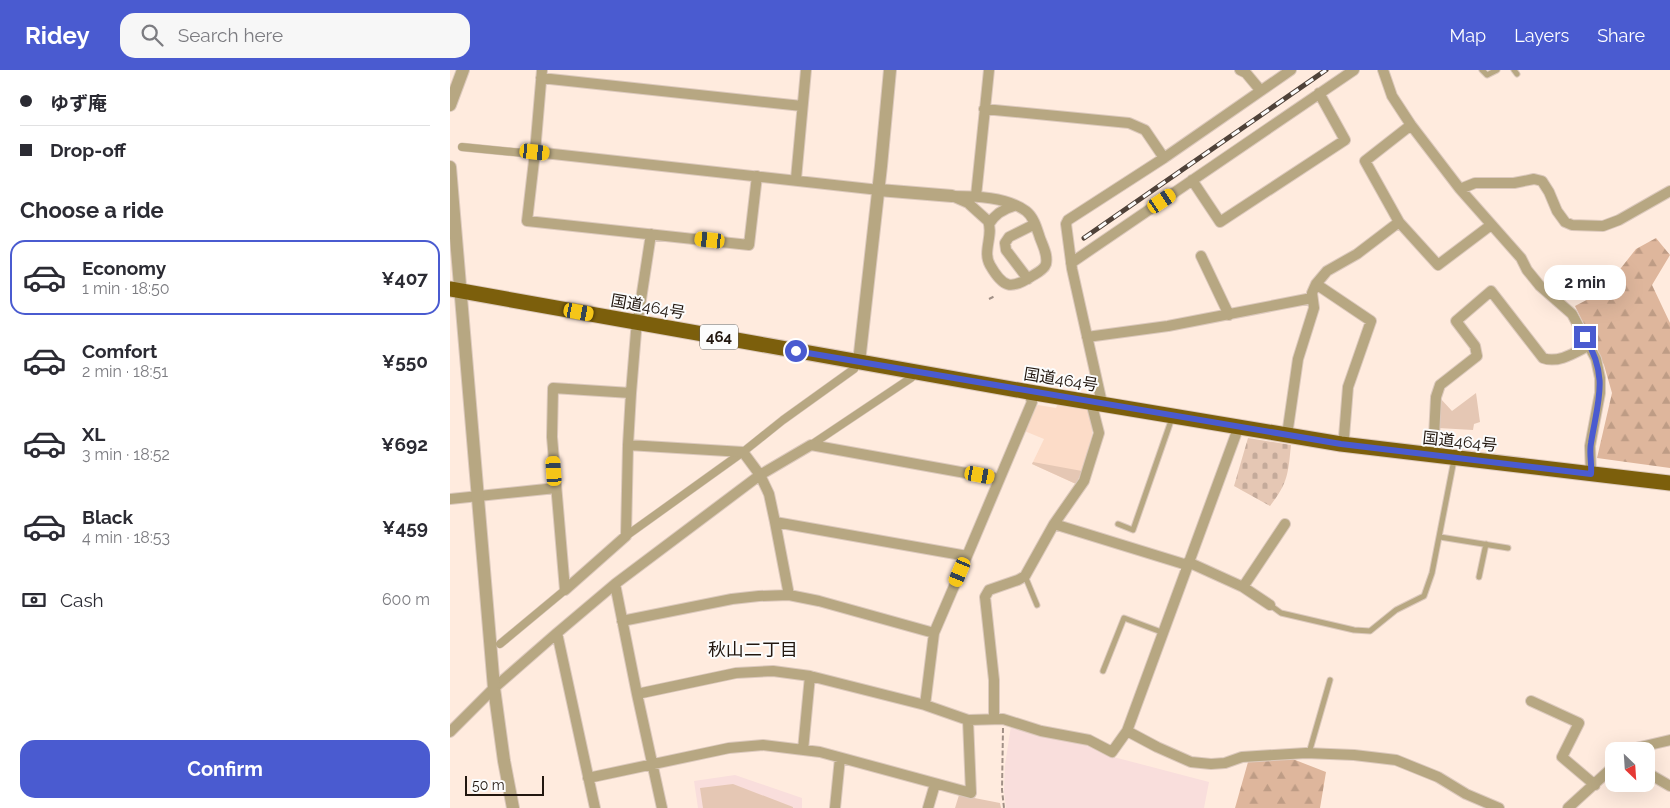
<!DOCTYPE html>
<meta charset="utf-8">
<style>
:root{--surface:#fff;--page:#f7f7f7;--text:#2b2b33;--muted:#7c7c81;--line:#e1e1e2;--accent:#4a5bd0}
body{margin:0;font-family:Raleway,"Noto Sans JP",sans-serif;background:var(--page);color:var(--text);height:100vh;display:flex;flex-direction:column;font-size:19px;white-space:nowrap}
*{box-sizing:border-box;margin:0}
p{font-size:16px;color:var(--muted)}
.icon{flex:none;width:28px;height:28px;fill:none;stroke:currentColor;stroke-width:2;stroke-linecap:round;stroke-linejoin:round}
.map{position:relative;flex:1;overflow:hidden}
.side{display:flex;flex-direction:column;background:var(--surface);width:450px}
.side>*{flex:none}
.hud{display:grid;align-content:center;height:110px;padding:0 20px;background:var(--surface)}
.needle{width:32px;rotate:155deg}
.buttons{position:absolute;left:1155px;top:672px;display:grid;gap:10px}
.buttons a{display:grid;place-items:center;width:50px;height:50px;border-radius:10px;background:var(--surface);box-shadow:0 5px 20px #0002;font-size:25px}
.scale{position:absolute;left:15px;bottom:12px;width:79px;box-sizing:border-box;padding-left:5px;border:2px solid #22170f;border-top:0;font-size:14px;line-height:18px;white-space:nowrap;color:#22170f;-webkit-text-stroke:4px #fcfcfc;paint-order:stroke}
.end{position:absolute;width:22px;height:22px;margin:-11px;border:6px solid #4a5bd0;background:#fff;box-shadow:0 0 0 2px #fff}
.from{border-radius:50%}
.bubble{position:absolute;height:35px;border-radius:15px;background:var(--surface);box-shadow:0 5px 20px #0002;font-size:16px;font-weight:700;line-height:35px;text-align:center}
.car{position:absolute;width:15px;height:30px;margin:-15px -8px;border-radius:6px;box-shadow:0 0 4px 1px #0007;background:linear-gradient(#f5c518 24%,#345 0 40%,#f5c518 0 76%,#345 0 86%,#f5c518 0)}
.hud b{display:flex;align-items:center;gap:18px;height:48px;font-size:19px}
.hud b+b{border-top:1px solid var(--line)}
.hud i{width:12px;height:12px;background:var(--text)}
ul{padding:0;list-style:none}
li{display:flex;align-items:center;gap:15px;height:75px;margin:0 10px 8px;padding:0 10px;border:2px solid transparent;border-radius:15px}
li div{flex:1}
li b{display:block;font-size:19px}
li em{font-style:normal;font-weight:700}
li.active{border-color:var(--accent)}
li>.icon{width:45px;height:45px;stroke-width:1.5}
h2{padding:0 20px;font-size:22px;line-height:60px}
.pay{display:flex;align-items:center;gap:12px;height:55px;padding:0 20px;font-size:19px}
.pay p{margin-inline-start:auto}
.primary-button{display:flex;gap:10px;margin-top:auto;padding:10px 20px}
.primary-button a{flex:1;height:58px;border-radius:15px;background:var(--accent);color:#fff;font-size:20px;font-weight:700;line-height:58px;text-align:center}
header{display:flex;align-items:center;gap:30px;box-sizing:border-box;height:70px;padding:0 25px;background:var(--accent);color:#fff}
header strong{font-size:24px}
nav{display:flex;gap:28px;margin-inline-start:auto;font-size:18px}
.search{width:350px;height:45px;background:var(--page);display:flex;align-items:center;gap:12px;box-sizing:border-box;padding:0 18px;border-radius:15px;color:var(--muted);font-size:19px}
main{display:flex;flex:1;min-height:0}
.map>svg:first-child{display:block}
.built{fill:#fcdcc8}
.education{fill:#f9dedc}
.green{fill:#e5c7b4}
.forest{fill:url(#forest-firs)}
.cemetery{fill:url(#cemetery-stones)}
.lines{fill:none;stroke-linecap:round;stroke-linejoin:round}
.service-casing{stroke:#dcc9bd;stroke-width:7}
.pedestrian-casing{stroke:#dcc9bd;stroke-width:9}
.minor-casing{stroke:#dcc9bd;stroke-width:12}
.tertiary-casing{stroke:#dcc9bd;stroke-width:14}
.trunk-casing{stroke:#dcc9bd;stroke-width:17}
.path{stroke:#a19086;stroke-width:2;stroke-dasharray:5 2.5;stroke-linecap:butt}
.service{stroke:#b7a782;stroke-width:5}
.pedestrian{stroke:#b7a782;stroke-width:8}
.minor{stroke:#b7a782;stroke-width:10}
.tertiary{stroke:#b7a782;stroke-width:12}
.trunk{stroke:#7c5f0c;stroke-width:15}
.rail-casing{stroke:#4f4239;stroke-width:5}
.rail{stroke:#fcfcfc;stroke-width:3;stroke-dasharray:9;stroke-linecap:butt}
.route{stroke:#4a5bd0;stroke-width:6}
.labels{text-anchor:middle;stroke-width:4;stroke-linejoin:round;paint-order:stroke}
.shield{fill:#fcfcfc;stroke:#635c56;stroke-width:1}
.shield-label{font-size:15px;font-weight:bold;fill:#22170f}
.street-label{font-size:16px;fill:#22170f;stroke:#fcfcfc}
.neighbourhood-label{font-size:18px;fill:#22170f;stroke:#fcfcfc}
</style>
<header>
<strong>Ridey</strong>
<div class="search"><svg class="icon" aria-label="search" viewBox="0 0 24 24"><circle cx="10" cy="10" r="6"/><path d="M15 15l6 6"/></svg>Search here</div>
<nav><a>Map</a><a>Layers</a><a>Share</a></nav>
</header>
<main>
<section class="side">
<div class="hud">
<b><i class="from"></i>ゆず庵</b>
<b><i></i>Drop-off</b>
</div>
<h2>Choose a ride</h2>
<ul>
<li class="active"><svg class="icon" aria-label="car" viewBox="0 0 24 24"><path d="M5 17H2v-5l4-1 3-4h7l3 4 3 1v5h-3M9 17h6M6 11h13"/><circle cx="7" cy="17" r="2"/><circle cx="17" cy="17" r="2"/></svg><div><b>Economy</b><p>1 min · 18:50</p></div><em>¥407</em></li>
<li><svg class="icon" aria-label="car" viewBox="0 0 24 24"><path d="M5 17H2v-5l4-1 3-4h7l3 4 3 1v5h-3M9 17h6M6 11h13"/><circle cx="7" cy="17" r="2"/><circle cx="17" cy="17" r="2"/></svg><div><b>Comfort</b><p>2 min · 18:51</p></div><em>¥550</em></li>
<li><svg class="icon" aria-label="car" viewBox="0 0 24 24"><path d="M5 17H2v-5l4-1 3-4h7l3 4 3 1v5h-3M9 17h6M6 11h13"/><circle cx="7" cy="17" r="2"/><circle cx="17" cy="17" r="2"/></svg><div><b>XL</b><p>3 min · 18:52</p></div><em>¥692</em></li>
<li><svg class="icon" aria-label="car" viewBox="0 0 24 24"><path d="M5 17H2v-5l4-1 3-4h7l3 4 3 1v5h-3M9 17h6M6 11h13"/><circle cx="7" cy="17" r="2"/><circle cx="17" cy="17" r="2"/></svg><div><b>Black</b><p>4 min · 18:53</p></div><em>¥459</em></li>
</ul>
<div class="pay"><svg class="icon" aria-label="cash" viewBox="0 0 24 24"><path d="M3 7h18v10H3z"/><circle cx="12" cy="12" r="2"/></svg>Cash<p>600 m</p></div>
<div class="primary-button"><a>Confirm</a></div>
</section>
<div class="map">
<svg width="1220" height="738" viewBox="0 0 1220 738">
<defs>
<pattern id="forest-firs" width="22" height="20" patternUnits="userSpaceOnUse" patternTransform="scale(1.25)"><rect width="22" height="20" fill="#deb69c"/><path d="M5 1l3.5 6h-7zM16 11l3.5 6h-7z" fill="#be9c85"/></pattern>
<pattern id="cemetery-stones" width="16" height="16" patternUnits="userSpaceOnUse" patternTransform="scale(1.25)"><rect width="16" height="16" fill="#e5c7b4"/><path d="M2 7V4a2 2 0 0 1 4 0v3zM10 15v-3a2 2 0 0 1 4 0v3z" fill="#c4aa9a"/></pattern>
</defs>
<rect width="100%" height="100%" fill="#ffebde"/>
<!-- built -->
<path class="built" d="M608,334l28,4 6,13v14l-10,36 -6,13 -44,-20 12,-25 -22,-9 10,-21 6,-4 18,3z"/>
<!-- education -->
<path class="education" d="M561,656l96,23 -1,6 103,27 -5,26h-198l-2,-17 1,-26z
M285,705l67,23v10h-104l-4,-27z"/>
<!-- green -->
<path class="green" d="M1026,323l4,29 -6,2 -1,6 -35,-2 2,-30 12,13z
M583,392l49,9 -6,13 -44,-20z
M283,714l60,23v1h-90l-3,-20z
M509,725l41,8 1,5h-46z"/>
<!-- forest -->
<path class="forest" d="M1206,168l14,17 -18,30 18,38v145l-73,-10 15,-65 -8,-28 -29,-59 27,-14 34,-43z
M822,681l54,21 -6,36h-85l15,-53z"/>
<!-- cemetery -->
<path class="cemetery" d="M798,368l43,7c-3,29 -3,38 -21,61l-36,-20z"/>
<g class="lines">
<!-- service casing -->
<g class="service-casing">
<path id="service" d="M1032,0l5,5 10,-5
M1064,0l3,4
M668,454l15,6 39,-112
M990,467l68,11
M575,506l12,29
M1029,507l7,-33
M820,535l11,8 73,17 16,1 26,-21 28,-14 8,-23 22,-113
M653,601l21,-53 40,15
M859,683l21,-73"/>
</g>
<!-- pedestrian casing -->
<g class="pedestrian-casing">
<path id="pedestrian" d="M12,77l72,7
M361,375l100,-67
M176,466l117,-84 40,-32 71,-51
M50,574l65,-54"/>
</g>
<!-- minor casing -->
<g class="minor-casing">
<path id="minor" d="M790,0l6,3 15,18
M933,0l9,26 19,29 49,64 61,69 6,12 13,16 32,28 24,45 4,19v15l-10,53 1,28
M91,8l261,28
M534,39l145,14 16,7 19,28
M85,82l7,-82
M307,106l-8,69 -222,-24 8,-69 344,38
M346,109l10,-109
M742,110l28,42 125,-82 -26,-47
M1010,119l15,-6h39l20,-4 8,2 7,11 8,19 8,11 7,3 31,1 16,-6 51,-29
M502,126c23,0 55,1 74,15 8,6 11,18 14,27 3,8 8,17 6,26 -2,6 -9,9 -14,12 -21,14 -29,12 -42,-11 -8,-14 4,-30 -2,-44l-20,-18z
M526,126l13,-126
M949,152l39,43 53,-40
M539,154c6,-10 14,-15 25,-18
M751,186l28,59
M621,193l283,-193
M578,209l-22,-29 -1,-7 4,-6 26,-13
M866,214l55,37 -23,66 -4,50 -3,7
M637,267l81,-11 144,-28
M103,318l78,5 -3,52 -2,91 -61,54 -13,-153z
M181,323l5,-61 15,-98
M652,333l-30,-134 -6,-45 2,-4 96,-62 127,-88
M837,365l11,-76 16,-51 -2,-15 4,-9 11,-13 30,-17 42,-32 -34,-61 46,-36
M178,375l115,7 17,23 51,-30 188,34
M983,386l3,-59 4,-12 37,-29 -2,-10 -19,-25 35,-30 52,67c15,6 33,-6 47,-13
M0,429l106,-11
M325,452l14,73
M604,454l133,41
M517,486l65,-154 -3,-10
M738,492l55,25 27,18
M165,514l145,-109 9,19 6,28 192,34 -33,77 -9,72
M793,517l42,-63
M172,551l110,-22 27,-3 30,-1 30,6 115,32
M187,624l99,-21 37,-2 37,5 115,29 43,15 35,-1 38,12 48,9 23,12 15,-21 112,-305
M1081,631l48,22 -17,34 33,28
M544,649v-39l-9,-83 4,-7 29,-10 7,-4 29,-52 30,-43 15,-48 -8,-31
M677,661l30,16 34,15 20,2 14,-1 17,-6 64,-4 48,2 42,5 42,17 28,17 33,14
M0,662l44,-44 63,-55
M353,680l7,-74
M1180,681l6,-3 34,-8
M1196,702l24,14
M138,708l141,-30 34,-3 57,7 151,41 -3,-73
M145,738l-38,-175 58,-49 22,110 25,114
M385,738l5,-50
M478,738l7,-24
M1118,738l46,-42"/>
</g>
<!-- tertiary casing -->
<g class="tertiary-casing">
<path id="tertiary" d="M0,35l13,-35
M0,97l44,521 10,73 9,47
M429,120l73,6
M409,292l22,-196 9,-96"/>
</g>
<!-- trunk casing -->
<g class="trunk-casing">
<path id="trunk" d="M0,219l579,103 312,52 329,39"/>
</g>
<!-- path -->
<path class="path" d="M539,229l6,-3
M553,658l-1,62 2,18"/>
<!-- service -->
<use href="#service" class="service"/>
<!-- pedestrian -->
<use href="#pedestrian" class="pedestrian"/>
<!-- minor -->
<use href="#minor" class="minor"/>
<!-- tertiary -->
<use href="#tertiary" class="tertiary"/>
<!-- trunk -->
<use href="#trunk" class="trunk"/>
<!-- rail casing -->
<g class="rail-casing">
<path id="rail" d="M634,168l242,-168"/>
</g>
<!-- rail -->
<use href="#rail" class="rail"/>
</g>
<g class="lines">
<!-- route -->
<path class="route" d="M346,281l545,93 250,30c1,-10 -2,-21 0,-31 7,-43 18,-66 -6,-106"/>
</g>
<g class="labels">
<!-- shield labels -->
<rect class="shield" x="250" y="254.5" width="38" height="25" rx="4"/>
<g class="shield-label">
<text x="269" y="272">464</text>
</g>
<!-- street labels -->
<g class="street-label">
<text transform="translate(198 236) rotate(10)" y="6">国道464号</text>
<text transform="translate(611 309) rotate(9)" y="6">国道464号</text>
<text transform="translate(1010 371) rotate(6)" y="6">国道464号</text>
</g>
<!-- neighbourhood labels -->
<g class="neighbourhood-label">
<text x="303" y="586">秋山二丁目</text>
</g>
</g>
</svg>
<div class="buttons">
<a><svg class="needle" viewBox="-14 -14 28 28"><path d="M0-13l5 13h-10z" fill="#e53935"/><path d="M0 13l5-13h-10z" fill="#7c7c81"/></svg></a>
</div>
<div class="scale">50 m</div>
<i class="end from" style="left:346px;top:281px"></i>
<i class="end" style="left:1135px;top:267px"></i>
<div class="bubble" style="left:1094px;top:195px;width:82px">2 min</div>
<i class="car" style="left:85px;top:82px;rotate:96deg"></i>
<i class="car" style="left:712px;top:131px;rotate:56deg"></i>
<i class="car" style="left:260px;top:170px;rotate:276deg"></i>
<i class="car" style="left:129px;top:242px;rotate:100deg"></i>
<i class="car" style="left:104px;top:401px;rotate:356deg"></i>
<i class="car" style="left:530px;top:405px;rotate:100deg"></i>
<i class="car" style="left:510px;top:502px;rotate:203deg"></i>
</div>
</main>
